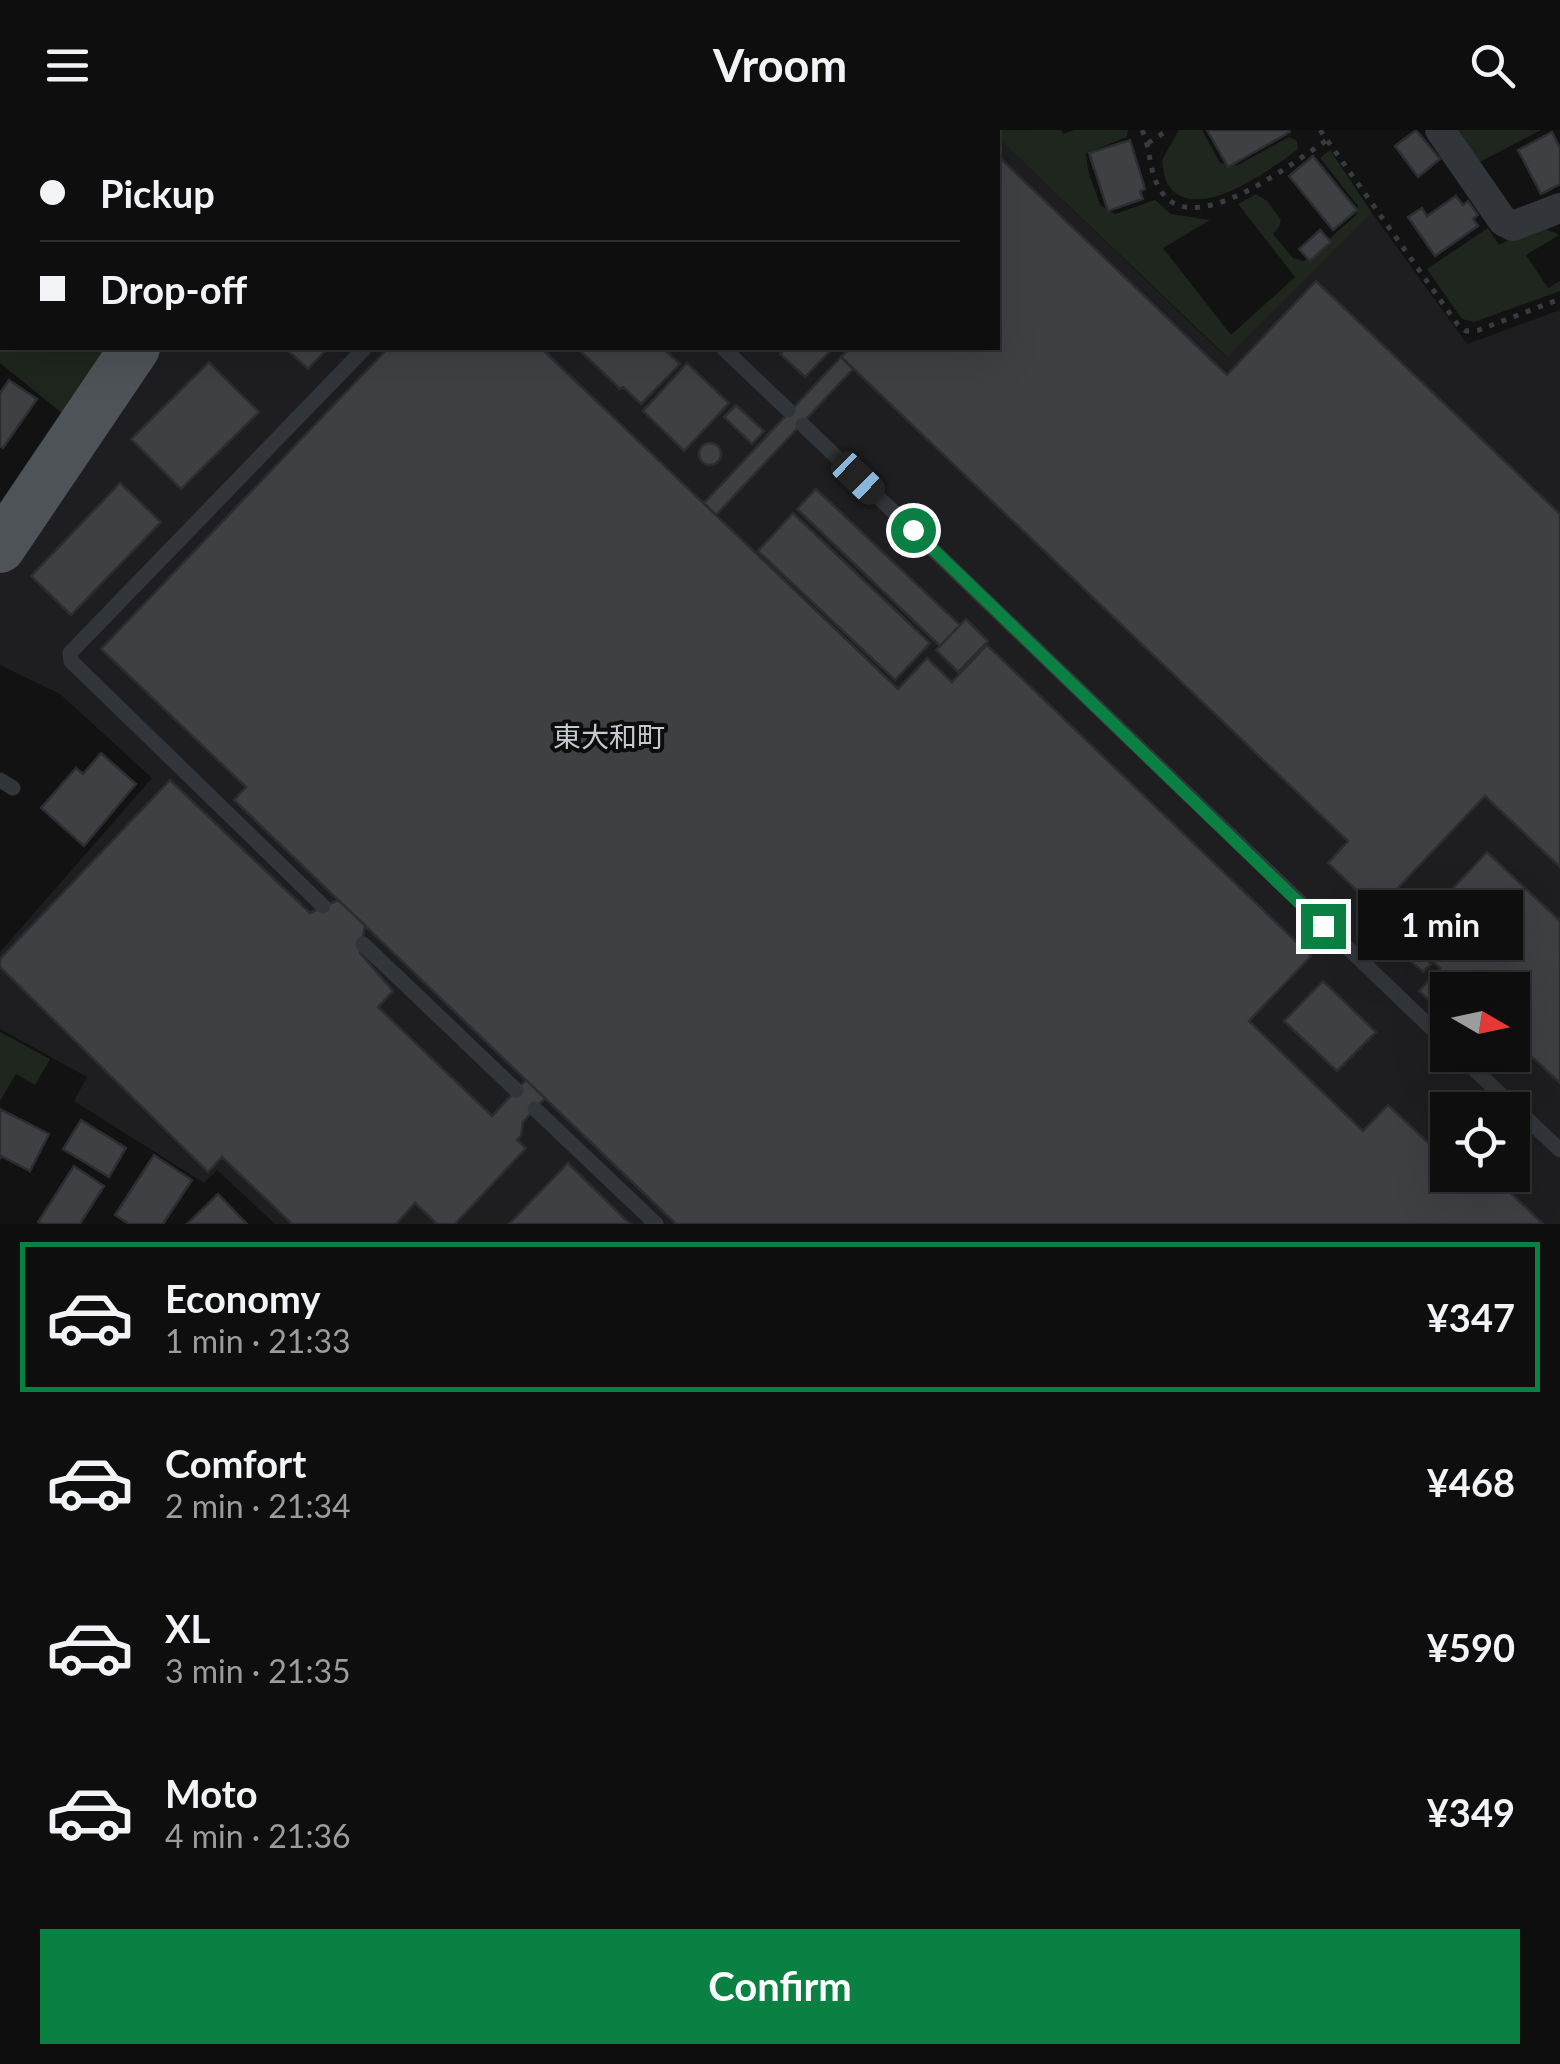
<!DOCTYPE html>
<meta charset="utf-8">
<style>
:root{--surface:#0e0e0e;--page:#171717;--text:#f1f3f6;--muted:#9b9c9e;--line:#2e2e2e;--accent:#0b8043}
body{margin:0;font-family:Lato,"Noto Sans JP",sans-serif;background:var(--page);color:var(--text);height:100vh;display:flex;flex-direction:column;font-size:38px;white-space:nowrap}
*{box-sizing:border-box;margin:0}
p{font-size:32px;color:var(--muted)}
.icon{flex:none;width:55px;height:55px;fill:none;stroke:currentColor;stroke-width:2;stroke-linecap:round;stroke-linejoin:round}
.map{position:relative;height:1094px;overflow:hidden}
.drawer{display:flex;flex-direction:column;background:var(--surface);flex:1}
.drawer>*{flex:none}
.banner{position:absolute;left:0px;top:0px;width:1000px;height:220px;box-shadow:0 10px 40px #0002,0 0 0 2px var(--line);display:grid;align-content:center;height:220px;padding:0 40px;background:var(--surface)}
.needle{width:65px;rotate:99deg}
.tools{position:absolute;left:1430px;top:842px;display:grid;gap:20px}
.tools a{display:grid;place-items:center;width:100px;height:100px;border-radius:0px;background:var(--surface);box-shadow:0 10px 40px #0002,0 0 0 2px var(--line);font-size:50px}
.end{position:absolute;width:45px;height:45px;margin:-22px;border:12px solid #0b8043;background:#fff;box-shadow:0 0 0 5px #fff}
.from{border-radius:50%}
.bubble{position:absolute;height:70px;border-radius:0px;background:var(--surface);box-shadow:0 10px 40px #0002,0 0 0 2px var(--line);font-size:32px;font-weight:700;line-height:70px;text-align:center}
.car{position:absolute;width:30px;height:60px;margin:-30px -15px;border-radius:12px;box-shadow:0 0 8px 2px #0007;background:linear-gradient(#222 24%,#8ab4d8 0 40%,#222 0 76%,#8ab4d8 0 86%,#222 0)}
.banner b{display:flex;align-items:center;gap:35px;height:95px;font-size:38px}
.banner b+b{border-top:2px solid var(--line)}
.banner i{width:25px;height:25px;background:var(--text)}
ul{padding:18px 0 0;list-style:none}
li{display:flex;align-items:center;gap:30px;height:150px;margin:0 20px 15px;padding:0 20px;border:5px solid transparent;border-radius:0px}
li div{flex:1}
li b{display:block;font-size:38px}
li em{font-style:normal;font-weight:700}
li.on{border-color:var(--accent)}
li>.icon{width:90px;height:90px;stroke-width:1.5}
.button{display:flex;gap:20px;margin-top:auto;padding:20px 40px}
.button a{flex:1;height:115px;border-radius:0px;background:var(--accent);color:#fff;font-size:40px;font-weight:700;line-height:115px;text-align:center}
header{display:flex;justify-content:space-between;align-items:center;height:130px;padding:0 40px;background:var(--surface);font-size:45px;font-weight:700}
.map>svg:first-child{display:block}
.built{fill:#1e1e20;fill-rule:evenodd}
.green{fill:#1e261e}
.building{fill:#3e4044;stroke:#2b2d30;stroke-width:2.5}
.lines{fill:none;stroke-linecap:round;stroke-linejoin:round}
.path{stroke:#383c40;stroke-width:5;stroke-dasharray:5 8;stroke-linecap:butt}
.lane{stroke:#323539;stroke-width:15}
.street{stroke:#323539;stroke-width:30}
.primary{stroke:#4e5358;stroke-width:50}
.route{stroke:#0b8043;stroke-width:12}
.labels{text-anchor:middle;stroke-width:8;stroke-linejoin:round;paint-order:stroke}
.neighbourhood-label{font-size:28px;fill:#c3cad1;stroke:#0d0d0e}
</style>
<header><svg class="icon" aria-label="menu" viewBox="0 0 24 24"><path d="M4 6h16M4 12h16M4 18h16"/></svg>Vroom<svg class="icon" aria-label="search" viewBox="0 0 24 24"><circle cx="10" cy="10" r="6"/><path d="M15 15l6 6"/></svg></header>
<div class="map">
<svg width="1560" height="1094" viewBox="0 0 1560 1094">
<rect width="100%" height="100%" fill="#121213"/>
<!-- built -->
<path class="built" d="M305,0h684l3,2h-689z
M998,8l228,219 146,-144 95,131 93,-34v914h-1285l-58,-54 -13,13 -130,-82 13,-24 -87,-48v-77l152,-174 -92,-84 -60,-29v-91l156,-226h842zM1448,860h64v65h-64zM1448,980h64v65h-64z"/>
<!-- green -->
<path class="green" d="M989,0h72l2,4 11,-4h54l-1,7 -41,16 2,17 12,35 15,9 40,-14 16,14 39,6 -47,28 68,87 64,-58 -57,-73 18,-10 11,7 14,19 -2,7 -6,7 20,24 11,3 52,-46 2,-9 -38,-48 10,-8 42,63 -145,144 -229,-219v-6z
M1179,0h23l18,33 18,2 51,-28 8,4 1,8c-25,19 -106,79 -131,34 -3,-6 -4,-16 -5,-23z
M1455,0h86l-65,34z
M2,64v154h108l-47,66 -63,-51v-167z
M1538,95l21,10 -33,20 22,33 12,-7v10l-86,31 -12,-3 -35,-50 61,-41 11,17z
M0,902l50,27 -15,26 -19,-11 -16,27z"/>
<!-- building -->
<path class="building" d="M50,0h103l4,2h-104z
M1207,0h82l1,2 -62,35z
M1416,0l24,29 -22,18 -23,-31z
M1552,2l8,16v36l-19,10 -23,-44z
M1130,10l15,49 -5,2 3,8 -35,12 -19,-58z
M998,26l229,219 89,-94 244,233v353l-75,-71 -108,114 -49,-47 20,-22 -507,-484 9,-9h148z
M1313,26l44,54 -24,20 -44,-54z
M1456,66l7,9 5,-4 10,14 -5,4 5,7 -43,30 -27,-39 14,-9 5,8z
M1320,100l11,12 -21,19 -11,-12z
M285,218h43l-20,21z
M388,218h153l357,341 29,-31 25,24 35,-37 324,311 -62,65 114,110 25,-26 60,56v14h14l10,10 10,-10h10l51,49h-867l-442,-424 12,-13 -145,-138z
M577,218h86l17,16 -39,40 -18,-17 -3,2z
M786,218h47l-28,29 -25,-23z
M841,227l12,12 -137,146 -12,-12z
M209,232l50,50 -78,77 -50,-50z
M687,233l42,40 -45,48 -41,-40z
M9,250l28,19 -34,49 -3,-2v-53z
M736,275l28,26 -12,13 -28,-27z
M699 324a11 11 0 1 1 22 0a11 11 0 1 1-22 0Z
M120,353l41,39 -90,93 -40,-39z
M816,359l144,136 -20,21 -143,-137z
M793,383l137,130 -35,37 -137,-129z
M966,489l22,22 -30,31 -22,-22z
M101,623l35,31 -52,62 -43,-38 35,-40 7,6z
M170,650l140,133 28,-13 27,25 -5,28 33,38 -15,16 114,109 34,-36 19,18 -22,24 -2,14 -4,4 9,8 -71,76h-18l-22,-21 -19,21h-104l-70,-67 -14,15 -208,-205v-8z
M1487,722l73,69v162l-48,-45v-48h-64v28l-29,-27 21,-23 -33,-31z
M1414,818l17,16 -8,8 -17,-15z
M1323,851l53,51 -39,39 -53,-50z
M0,979l49,25 -19,37 -29,-15 -1,3z
M81,990l45,28 -17,29 -46,-28z
M154,1025l38,25 -29,44h-34l-14,-9z
M568,1033l62,61h-121z
M74,1036l30,20 -24,38h-38l-4,-2z
M218,1064l29,30h-60z"/>
<g class="lines">
<!-- path -->
<path class="path" d="M1142,0c10,21 6,46 22,65 34,42 130,-33 163,-55
M1320,0l138,195 8,6 13,-1 81,-31
M1148,13l20,-13"/>
<!-- lane -->
<path class="lane" d="M499,0l2,2
M390,2l2,-2
M573,2l2,-2
M723,218l65,62
M803,295l645,619
M0,650l13,8
M323,776l-252,-245 -1,-8 295,-305
M363,814l153,146
M1459,925l101,95
M535,979l121,115"/>
<!-- street -->
<path class="street" d="M1440,0l63,91 10,5 47,-18
M0,38l2,2"/>
<!-- primary -->
<path class="primary" d="M281,2l2,-2
M0,418l135,-200"/>
</g>
<g class="lines">
<!-- route -->
<path class="route" d="M913,400l410,396"/>
</g>
<g class="labels">
<!-- neighbourhood labels -->
<g class="neighbourhood-label">
<text x="609" y="617">東大和町</text>
</g>
</g>
</svg>
<div class="tools">
<a><svg class="needle" viewBox="-14 -14 28 28"><path d="M0-13l5 13h-10z" fill="#e53935"/><path d="M0 13l5-13h-10z" fill="#9b9c9e"/></svg></a>
<a><svg class="icon" aria-label="locate" viewBox="0 0 24 24"><circle cx="12" cy="12" r="6"/><path d="M12 2v4M12 18v4M2 12h4M18 12h4"/></svg></a>
</div>
<i class="end from" style="left:913px;top:400px"></i>
<i class="end" style="left:1323px;top:796px"></i>
<div class="bubble" style="left:1358px;top:760px;width:165px">1 min</div>
<i class="car" style="left:858px;top:348px;rotate:134deg"></i>
<div class="banner">
<b><i class="from"></i>Pickup</b>
<b><i></i>Drop-off</b>
</div>
</div>
<section class="drawer">
<ul>
<li class="on"><svg class="icon" aria-label="car" viewBox="0 0 24 24"><path d="M5 17H2v-5l4-1 3-4h7l3 4 3 1v5h-3M9 17h6M6 11h13"/><circle cx="7" cy="17" r="2"/><circle cx="17" cy="17" r="2"/></svg><div><b>Economy</b><p>1 min · 21:33</p></div><em>¥347</em></li>
<li><svg class="icon" aria-label="car" viewBox="0 0 24 24"><path d="M5 17H2v-5l4-1 3-4h7l3 4 3 1v5h-3M9 17h6M6 11h13"/><circle cx="7" cy="17" r="2"/><circle cx="17" cy="17" r="2"/></svg><div><b>Comfort</b><p>2 min · 21:34</p></div><em>¥468</em></li>
<li><svg class="icon" aria-label="car" viewBox="0 0 24 24"><path d="M5 17H2v-5l4-1 3-4h7l3 4 3 1v5h-3M9 17h6M6 11h13"/><circle cx="7" cy="17" r="2"/><circle cx="17" cy="17" r="2"/></svg><div><b>XL</b><p>3 min · 21:35</p></div><em>¥590</em></li>
<li><svg class="icon" aria-label="car" viewBox="0 0 24 24"><path d="M5 17H2v-5l4-1 3-4h7l3 4 3 1v5h-3M9 17h6M6 11h13"/><circle cx="7" cy="17" r="2"/><circle cx="17" cy="17" r="2"/></svg><div><b>Moto</b><p>4 min · 21:36</p></div><em>¥349</em></li>
</ul>
<div class="button"><a>Confirm</a></div>
</section>
